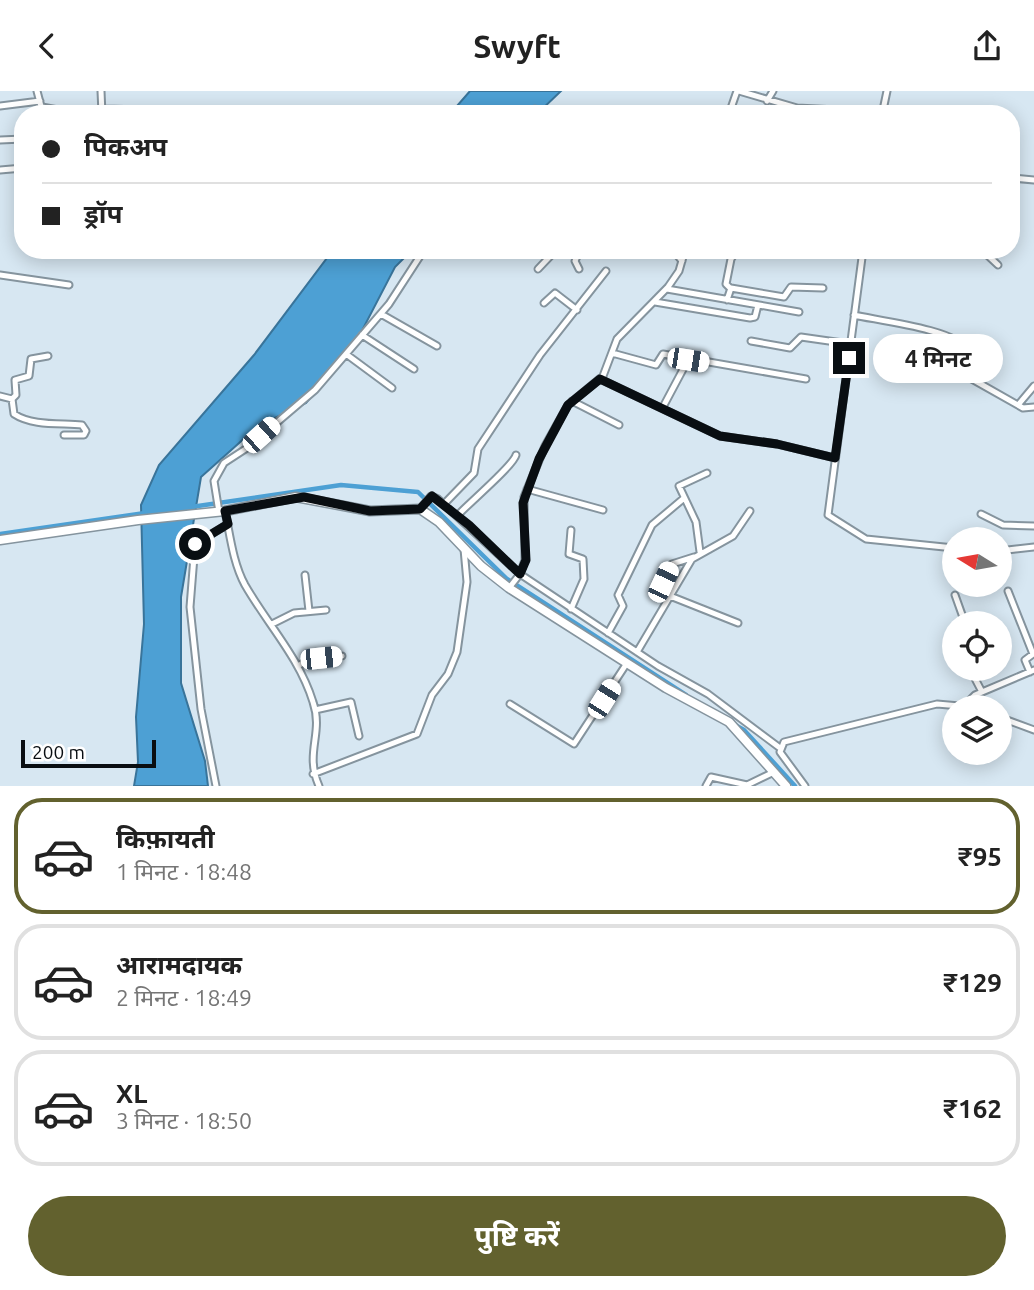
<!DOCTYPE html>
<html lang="hi">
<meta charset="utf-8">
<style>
:root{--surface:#fff;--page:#f2f2f2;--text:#222;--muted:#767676;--line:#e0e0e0;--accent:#62612e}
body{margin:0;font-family:Ubuntu,"Noto Sans Devanagari",sans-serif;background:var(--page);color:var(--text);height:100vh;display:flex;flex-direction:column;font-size:26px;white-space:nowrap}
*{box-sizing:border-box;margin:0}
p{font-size:23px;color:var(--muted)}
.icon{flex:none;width:38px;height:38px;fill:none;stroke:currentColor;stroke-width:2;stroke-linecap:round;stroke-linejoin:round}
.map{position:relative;height:695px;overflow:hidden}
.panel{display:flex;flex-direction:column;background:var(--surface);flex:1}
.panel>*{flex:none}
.hud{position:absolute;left:14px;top:14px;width:1006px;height:154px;border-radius:28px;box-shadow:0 4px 18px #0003;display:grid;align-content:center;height:154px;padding:0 28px;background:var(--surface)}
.needle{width:46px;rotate:281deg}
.fabs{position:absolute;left:942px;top:436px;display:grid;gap:14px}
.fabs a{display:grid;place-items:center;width:70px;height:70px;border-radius:50%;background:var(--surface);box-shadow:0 4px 18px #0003;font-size:35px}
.scale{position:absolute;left:21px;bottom:18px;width:135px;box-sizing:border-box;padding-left:7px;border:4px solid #090e12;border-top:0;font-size:19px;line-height:24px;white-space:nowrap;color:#090e12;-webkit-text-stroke:5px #fff;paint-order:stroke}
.end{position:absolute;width:32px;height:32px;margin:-16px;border:9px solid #090e12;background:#fff;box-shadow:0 0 0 4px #fff}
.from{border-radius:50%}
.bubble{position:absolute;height:49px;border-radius:24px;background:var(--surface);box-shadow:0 4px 18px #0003;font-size:23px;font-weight:700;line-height:49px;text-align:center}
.car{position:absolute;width:21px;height:42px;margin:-21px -10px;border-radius:9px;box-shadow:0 0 5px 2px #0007;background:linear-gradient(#fff 24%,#345 0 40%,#fff 0 76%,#345 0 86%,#fff 0)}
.hud b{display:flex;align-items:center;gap:24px;height:66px;font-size:26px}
.hud b+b{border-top:2px solid var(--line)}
.hud i{width:18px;height:18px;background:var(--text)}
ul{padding:12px 0 0;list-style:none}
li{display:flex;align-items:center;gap:21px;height:116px;margin:0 14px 10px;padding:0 14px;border:4px solid var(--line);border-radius:28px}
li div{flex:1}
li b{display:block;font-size:26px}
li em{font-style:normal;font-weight:700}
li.selected{border-color:var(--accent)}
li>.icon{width:63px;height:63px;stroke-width:1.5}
.primary-button{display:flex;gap:14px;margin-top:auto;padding:14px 28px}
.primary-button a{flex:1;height:80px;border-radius:42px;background:var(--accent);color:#fff;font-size:28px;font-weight:700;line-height:80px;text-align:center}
header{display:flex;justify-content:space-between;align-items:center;height:91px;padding:0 28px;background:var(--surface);font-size:32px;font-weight:700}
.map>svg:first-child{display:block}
.water{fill:#4da0d4;stroke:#39749a;stroke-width:2}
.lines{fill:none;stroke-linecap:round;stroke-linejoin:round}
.canal{stroke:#4da0d4;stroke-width:4.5}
.street-casing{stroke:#85949e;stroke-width:9}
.secondary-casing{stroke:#85949e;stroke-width:11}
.street{stroke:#fff;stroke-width:5}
.secondary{stroke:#fff;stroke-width:8}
.route{stroke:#090e12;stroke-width:9}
</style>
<header><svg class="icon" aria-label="back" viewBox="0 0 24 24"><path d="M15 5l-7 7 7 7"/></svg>Swyft<svg class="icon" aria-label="share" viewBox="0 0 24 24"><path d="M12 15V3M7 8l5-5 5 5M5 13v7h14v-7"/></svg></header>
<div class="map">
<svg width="1034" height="695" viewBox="0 0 1034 695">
<rect width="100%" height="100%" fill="#d7e7f2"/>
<!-- water -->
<path class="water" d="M470,0h91l-24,23h-87z
M333,159h79l-17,17 -42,81 -47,55 -48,23 -57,51 -20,120v86l24,78 3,25h-74l4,-24 -2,-45 8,-93 -3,-119 18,-40 95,-110z"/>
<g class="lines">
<!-- canal -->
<path class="canal" d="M191,416l150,-22 77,7 89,87 179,116
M0,443l145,-21
M735,634l9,5 51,56"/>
<!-- street casing -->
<g class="street-casing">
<path id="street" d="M37,0l6,23
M101,0l1,23
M739,0l58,17 79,4 7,-2 4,-19
M767,10l6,-10
M0,15l40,-5
M42,16l37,7
M103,18l43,1
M530,23l5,-5
M729,23l8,-23
M0,49l23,-1
M0,79l23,-2
M1012,87l22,2
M673,159l9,11
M863,159l-35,265 38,24 88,9
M982,159l16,15
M538,178l18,-19
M579,178l-4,-8 5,-11
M0,184l69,10
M730,197l-4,-4 5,-25 6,-9
M667,198l132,23
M727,209l4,-12 53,9 7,-10 32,1
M655,211l95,16 5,-1 3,-12
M544,212l11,-10 22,17
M381,223l56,32
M854,224c21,5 105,15 111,34l-4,14 2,11 60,34 11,-1
M362,244l52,34
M751,250l39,7 11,-11 49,7
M612,262l44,12 7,-11 143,25
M346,263l46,34
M600,288l120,57 57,8 58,14
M0,305l12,3 2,15c18,12 46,9 68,11l4,6 -2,4h-20
M12,308l4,-4 -1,-15 14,-4 2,-17 17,-3
M572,310l47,24
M1018,314l16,-19
M663,316l25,-47
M527,398l76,21
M444,413l30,-31 4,-24 62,-94 66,-84
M420,418l11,-13 7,3 82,75 138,92 50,28 72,54
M225,420c5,24 8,52 20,74 23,40 54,72 68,117 11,32 -9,50 6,84
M219,421l-5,-31 10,-18 23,-15 68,-58 74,-86 35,-54
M981,423l22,11 31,1
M458,424c11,-12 55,-49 58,-60
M999,460l35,-4
M700,461l-4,-30 -17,-36 28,-13
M305,484l4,36
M663,491l9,-18 22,-7
M509,497l11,-14 5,-14 -1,-63 21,-51 23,-41 35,-29 14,-37 51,-52 11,-16 6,-21
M1008,500l25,63 -8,6 5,12
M955,504l10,28
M670,505l68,27
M571,518l13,-30 -1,-20 -14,-5 2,-24
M272,533l22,-11 32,-3
M608,542l15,-27 -5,-11 34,-70 31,-26
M637,561l55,-93 41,-23 17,-25
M299,574l17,-7 26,-2
M970,578l12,23
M510,613l64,40 53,-81
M965,614l10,-10 59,-25
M315,619l36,-8 8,34
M999,626l35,13
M313,683l104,-40 15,-39 16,-21 9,-22 10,-70 -3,-33
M216,695l-15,-77 -11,-102 5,-63 33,-20
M706,695l5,-9 36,8 27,-13
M805,695l-25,-34 4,-10 153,-38 34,3"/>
</g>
<!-- secondary casing -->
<g class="secondary-casing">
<path id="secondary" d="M0,449l138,-20 87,-9 71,-14 74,14 50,-2 19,13 42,44 28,22 157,100 63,34 57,64"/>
</g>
<!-- street -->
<use href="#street" class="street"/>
<!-- secondary -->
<use href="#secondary" class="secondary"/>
</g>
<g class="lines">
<!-- route -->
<path class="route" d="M195,453l33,-20 -3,-13 79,-14 66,14 50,-2 12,-13 37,29 51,49 6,-14 -3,-57 16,-44 29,-54 32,-26 120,57 57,8 58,14 14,-100"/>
</g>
</svg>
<div class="fabs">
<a><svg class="needle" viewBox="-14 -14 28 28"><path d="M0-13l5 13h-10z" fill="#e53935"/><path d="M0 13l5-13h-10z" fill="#767676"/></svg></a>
<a><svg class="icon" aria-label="locate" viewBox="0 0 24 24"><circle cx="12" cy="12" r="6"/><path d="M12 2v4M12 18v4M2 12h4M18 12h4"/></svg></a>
<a><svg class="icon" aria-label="layers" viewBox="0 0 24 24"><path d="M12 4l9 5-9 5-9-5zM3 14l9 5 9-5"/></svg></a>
</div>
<div class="scale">200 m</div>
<i class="end from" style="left:195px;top:453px"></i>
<i class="end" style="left:849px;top:267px"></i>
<div class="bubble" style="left:873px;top:243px;width:130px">4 मिनट</div>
<i class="car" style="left:688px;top:269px;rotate:99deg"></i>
<i class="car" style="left:261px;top:344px;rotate:48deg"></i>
<i class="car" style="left:663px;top:491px;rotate:25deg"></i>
<i class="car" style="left:321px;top:567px;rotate:84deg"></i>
<i class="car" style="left:604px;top:608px;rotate:32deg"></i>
<div class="hud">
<b><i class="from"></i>पिकअप</b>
<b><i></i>ड्रॉप</b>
</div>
</div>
<section class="panel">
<ul>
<li class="selected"><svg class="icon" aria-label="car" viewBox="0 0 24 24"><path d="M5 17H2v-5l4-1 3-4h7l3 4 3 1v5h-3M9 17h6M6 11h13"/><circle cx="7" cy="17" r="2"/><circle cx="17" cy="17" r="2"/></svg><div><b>किफ़ायती</b><p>1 मिनट · 18:48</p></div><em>₹95</em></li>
<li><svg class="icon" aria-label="car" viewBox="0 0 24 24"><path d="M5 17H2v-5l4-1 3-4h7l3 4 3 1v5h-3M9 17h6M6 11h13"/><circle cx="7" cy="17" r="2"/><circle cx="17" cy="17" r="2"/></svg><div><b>आरामदायक</b><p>2 मिनट · 18:49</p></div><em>₹129</em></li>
<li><svg class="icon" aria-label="car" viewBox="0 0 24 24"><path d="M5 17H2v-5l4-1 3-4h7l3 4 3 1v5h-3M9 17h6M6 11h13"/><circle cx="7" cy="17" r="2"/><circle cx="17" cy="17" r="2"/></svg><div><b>XL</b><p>3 मिनट · 18:50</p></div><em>₹162</em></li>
</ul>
<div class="primary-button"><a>पुष्टि करें</a></div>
</section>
